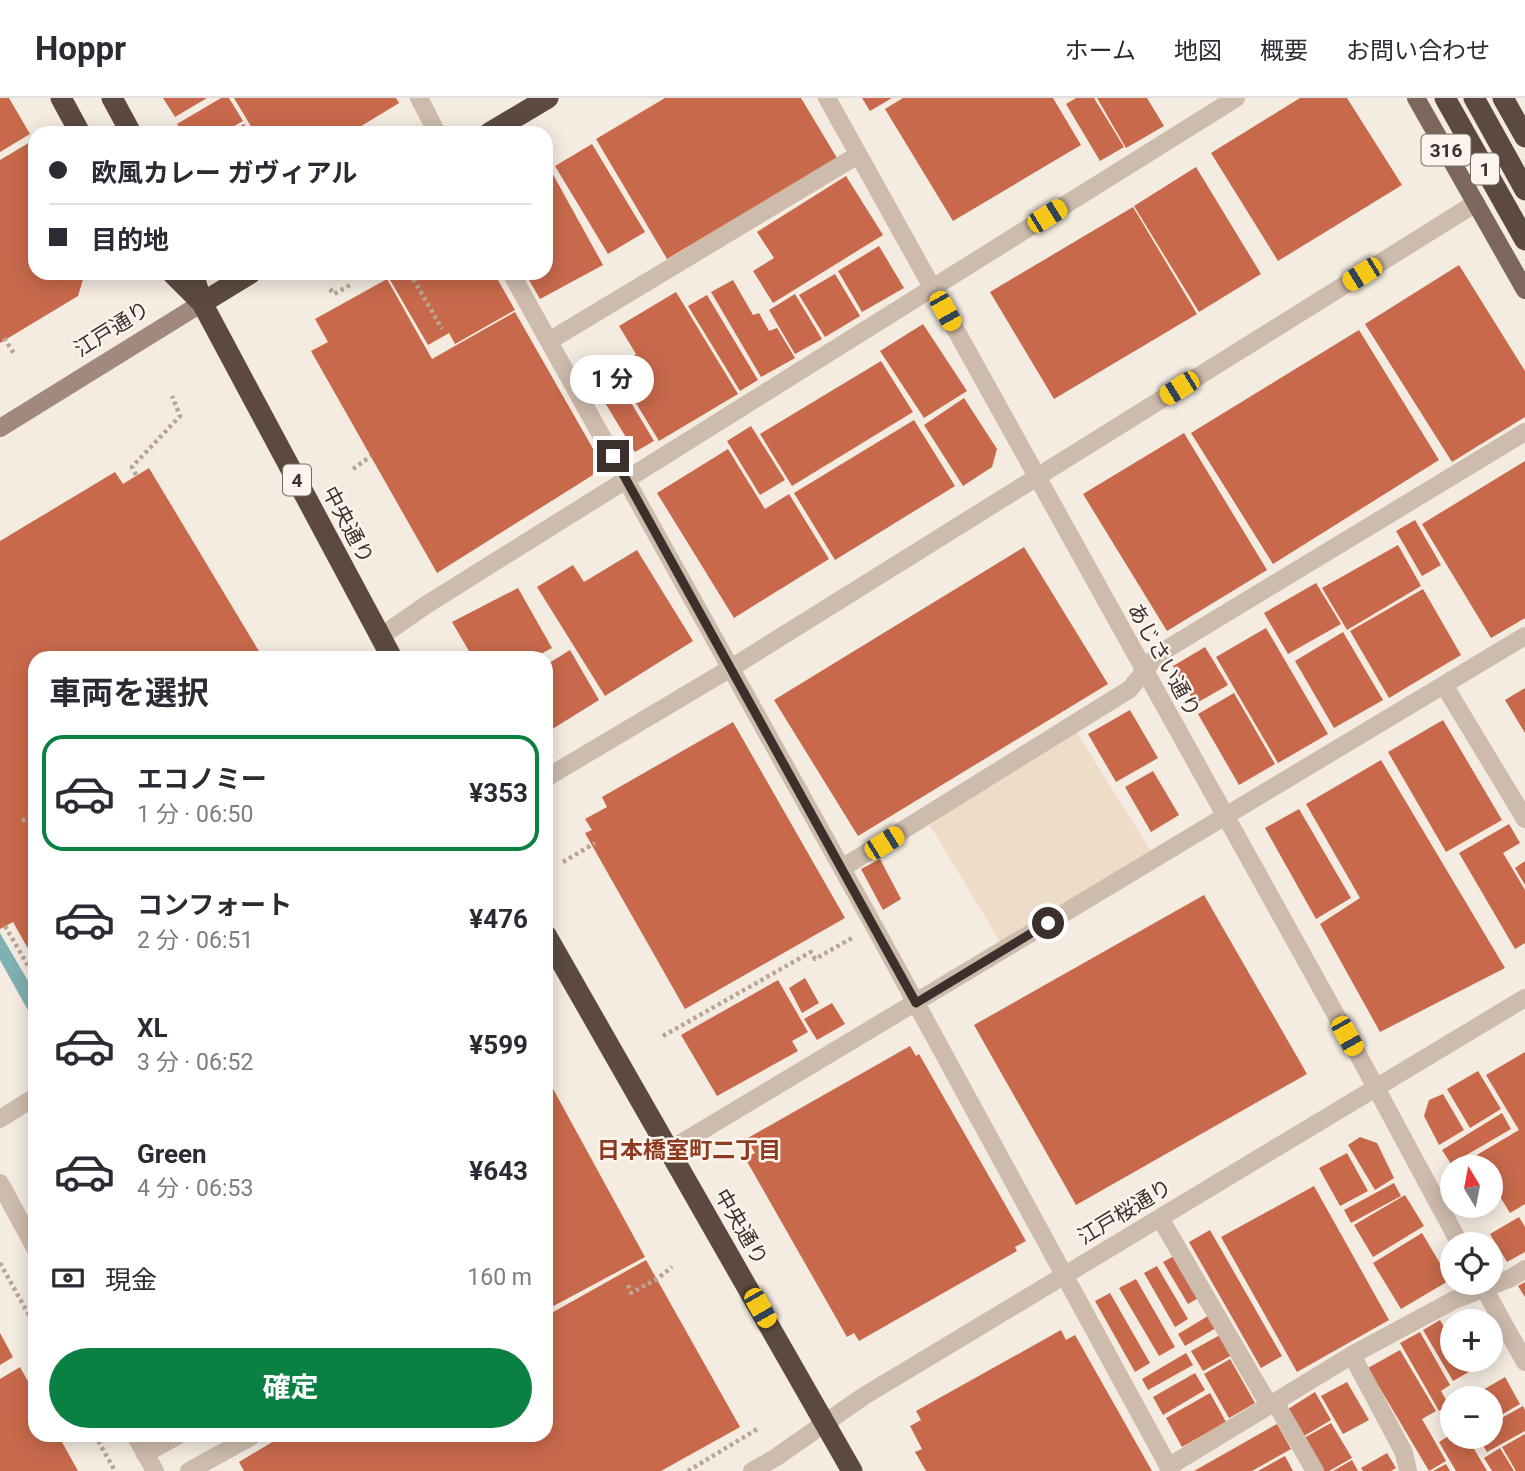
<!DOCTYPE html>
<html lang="ja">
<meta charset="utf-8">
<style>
:root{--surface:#fff;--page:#f7f7f7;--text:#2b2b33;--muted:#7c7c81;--line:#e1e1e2;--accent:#0b8043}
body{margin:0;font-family:Roboto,"Noto Sans JP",sans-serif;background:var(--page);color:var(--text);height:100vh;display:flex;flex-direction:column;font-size:26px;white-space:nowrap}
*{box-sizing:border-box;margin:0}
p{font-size:23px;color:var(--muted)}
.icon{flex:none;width:38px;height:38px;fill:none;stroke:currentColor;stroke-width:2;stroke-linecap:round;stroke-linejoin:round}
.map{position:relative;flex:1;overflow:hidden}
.panel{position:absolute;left:28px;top:553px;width:525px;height:791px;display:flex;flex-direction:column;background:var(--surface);border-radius:21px;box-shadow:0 4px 18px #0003}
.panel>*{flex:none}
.guide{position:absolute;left:28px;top:28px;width:525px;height:154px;border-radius:21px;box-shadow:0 4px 18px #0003;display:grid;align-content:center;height:154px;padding:0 21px;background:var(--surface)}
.needle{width:46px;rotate:350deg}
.tools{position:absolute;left:1440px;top:1057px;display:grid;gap:14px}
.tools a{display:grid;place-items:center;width:63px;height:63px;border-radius:50%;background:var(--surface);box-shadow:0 4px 18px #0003;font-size:35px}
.end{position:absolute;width:32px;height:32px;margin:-16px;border:9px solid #3b302b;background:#fff;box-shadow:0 0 0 4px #fff}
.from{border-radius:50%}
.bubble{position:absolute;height:49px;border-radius:24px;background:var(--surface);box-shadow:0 4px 18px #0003;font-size:23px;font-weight:700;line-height:49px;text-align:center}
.car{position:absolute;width:21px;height:42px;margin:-21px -10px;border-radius:9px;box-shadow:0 0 5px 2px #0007;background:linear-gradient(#f5c518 24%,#345 0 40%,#f5c518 0 76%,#345 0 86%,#f5c518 0)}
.guide b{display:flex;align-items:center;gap:24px;height:66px;font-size:26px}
.guide b+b{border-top:2px solid var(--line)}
.guide i{width:18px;height:18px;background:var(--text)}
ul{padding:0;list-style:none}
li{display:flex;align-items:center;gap:21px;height:116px;margin:0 14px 10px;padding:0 7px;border:4px solid transparent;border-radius:21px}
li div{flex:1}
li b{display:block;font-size:26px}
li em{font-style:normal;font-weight:700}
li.current{border-color:var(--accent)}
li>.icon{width:63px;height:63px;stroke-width:1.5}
h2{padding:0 21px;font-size:32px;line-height:84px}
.pay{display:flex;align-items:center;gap:18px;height:77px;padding:0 21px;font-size:26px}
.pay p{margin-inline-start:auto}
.primary-button{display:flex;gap:14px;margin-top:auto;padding:14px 21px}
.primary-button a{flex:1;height:80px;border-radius:42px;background:var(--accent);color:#fff;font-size:28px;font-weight:700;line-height:80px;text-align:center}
header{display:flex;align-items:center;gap:42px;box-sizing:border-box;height:98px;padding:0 35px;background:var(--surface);border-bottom:2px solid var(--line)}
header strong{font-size:33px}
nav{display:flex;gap:38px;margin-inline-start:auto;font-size:24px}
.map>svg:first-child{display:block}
.plaza{fill:#ecdcc8}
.water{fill:#7fb0b2}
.building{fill:#c8694b}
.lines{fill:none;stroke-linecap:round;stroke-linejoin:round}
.path{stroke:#b9a596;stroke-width:4.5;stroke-dasharray:3.5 3.5;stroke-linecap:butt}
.lane{stroke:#cdbbac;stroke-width:18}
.street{stroke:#cdbbac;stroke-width:18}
.secondary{stroke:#a18a7d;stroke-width:18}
.primary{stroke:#7d675c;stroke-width:18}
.highway{stroke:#5c4a42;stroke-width:21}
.route{stroke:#3b302b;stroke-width:9}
.labels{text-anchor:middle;stroke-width:5;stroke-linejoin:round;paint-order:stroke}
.shield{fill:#fbf5ee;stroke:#756b66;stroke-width:2}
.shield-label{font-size:19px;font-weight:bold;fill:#3b302b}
.street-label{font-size:21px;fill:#3b302b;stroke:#fbf5ee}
.neighbourhood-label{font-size:23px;font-weight:bold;fill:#8c3b22;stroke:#fbf5ee}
</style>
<header>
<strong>Hoppr</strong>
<nav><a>ホーム</a><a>地図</a><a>概要</a><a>お問い合わせ</a></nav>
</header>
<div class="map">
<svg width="1525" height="1373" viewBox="0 0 1525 1373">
<rect width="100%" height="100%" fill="#f4ebe1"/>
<!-- plaza -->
<path class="plaza" d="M1072,627l84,134 -151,91 -80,-133z"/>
<!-- water -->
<path class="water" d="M0,835l35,60v18l-5,3 -30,-54z"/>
<!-- building -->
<path class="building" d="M0,0h9l21,36 -30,18z
M163,0h44l-32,19z
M221,0h8l14,23 -21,12h-39l-6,-9z
M234,0h162l3,5 -49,30h-95z
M665,0h136l36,60 -170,101 -71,-120z
M862,0h30l-22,13z
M903,0h150l28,47 -128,76 -68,-112z
M1076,0h18l30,49 -24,14 -34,-57z
M1097,0h50l17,28 -38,22z
M1300,0h47l55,87 -124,76 -67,-108z
M244,26l5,9h-20z
M32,43l3,5v127h50l-7,23 -78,47v-183z
M592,46l53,88 -37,22 -53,-88z
M1196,69l65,107 -62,38 -65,-106z
M550,71l53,96 -63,34 -15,-26h21v-102z
M846,78l37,59 -110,68 -20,-32 21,-13 -17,-26z
M1133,109l64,107 -143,85 -64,-107z
M879,148l25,42 -42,24 -24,-41z
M1459,167l66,106v46l-73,45 -87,-138z
M386,175h108l21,37 -60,34 -6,-11 -21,12z
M835,176l25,42 -35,21 -26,-42z
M387,181l45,80 83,-47 89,156 -167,105 -126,-222 17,-9 -13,-23z
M733,182l20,35 6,-2 10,18 8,-3 18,30 -34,19 -50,-85z
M676,194l62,102 -79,47 -45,-74 22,-13 -17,-28z
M795,196l27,45 -27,15 -26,-44z
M707,197l51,85 -18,11 -52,-85z
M923,226l44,67 -43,27 -44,-67z
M1359,232l80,130 -166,104 -82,-131z
M881,263l32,51 -121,74 -32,-52z
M618,283l36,60 -19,11 -36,-59z
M964,300l33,51 -5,18 -29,19 -39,-61z
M914,322l41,66 -120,74 -41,-67z
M751,328l34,54 -25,15 -33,-54z
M1184,335l83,137 -100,61 -84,-137z
M728,351l37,60 24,-15 40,65 -95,59 -77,-125z
M1525,363v157l-34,20 -69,-114z
M149,370l114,190h-228v303l-22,-39 -13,7v-388l115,-69 8,12z
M1415,422l26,45 -19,11 -26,-45z
M1398,447l23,41 -74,44 -25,-42z
M1024,449l84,137 -250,152 -84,-136z
M637,452l56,91 -88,55 -68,-109 36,-22 11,17z
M1316,485l25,41 -53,30 -24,-41z
M518,490l34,60 -19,10h-60l-21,-36z
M1423,491l38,66 -72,43 -39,-67z
M1266,530l62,106 -50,29 -62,-106z
M1343,534l40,68 -49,28 -39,-67z
M1205,549l23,38 -33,19 -22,-38z
M570,552l29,50 -53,33v-68z
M1525,590v45l-20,-33z
M1234,595l41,71 -36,21 -41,-71z
M1130,612l28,48 -42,24 -28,-48z
M1443,622l59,100 -56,32 -58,-100z
M733,624l112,196 -160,91 -100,-176 7,-3 -7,-11 22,-12 -5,-10z
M1381,662l124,208 -125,64 -60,-108 40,-26 -54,-94z
M1153,673l26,44 -28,17 -26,-45z
M1299,711l52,89 -35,21 -51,-91z
M1509,726l11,19 -17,10 22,37v53l-10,6 -56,-96z
M880,761l21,40 -18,11 -22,-41z
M1525,763v24l-10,-17z
M1204,797l103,179 -231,131 -102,-180z
M805,880l14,25 -17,10 -13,-25z
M778,882l30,52 -16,9 6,10 -81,45 -36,-61z
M832,905l13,21 -28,16 -13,-21z
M910,948l6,10 3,-2 107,187 -11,6 2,4 -158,90 -5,-8 -7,4 -102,-179 10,-5 -9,-14z
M1525,954v152l-15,9 -19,-31v-15h-9l-7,-11 44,-26 -33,-55z
M1478,973l23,38 -31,19 -23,-39z
M546,978l99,181 -99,53z
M1443,996l21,36 -25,15 -15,-29 5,-16z
M1502,1015l9,16 -60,35 -9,-14z
M1360,1039l17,6 17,35 -19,12 -27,-45z
M1347,1055l21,38 -28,15 -21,-38z
M1394,1085l7,13 -50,27 -7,-13z
M1314,1088l75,134 -92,52 -76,-135z
M1405,1097l19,31 -51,31 -19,-32z
M1519,1119l6,10v25l-18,10 -17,-28z
M1210,1132l72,126 -21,12 -72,-126z
M1422,1135l28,47 -49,29 -28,-46z
M1176,1157l24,42 -12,7 -25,-42z
M646,1162l94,167 -79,44h-417l-5,-9 45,-27h262v-119z
M1157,1168l31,53 -13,8 -31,-54z
M1136,1181l39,68 -16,9 -40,-68z
M1525,1184v15l-7,-11z
M1110,1195l40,70 -15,9 -40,-71z
M1208,1218l8,12 -31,18 -7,-12z
M1440,1222l9,16 3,-2v26h38l-37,21 -30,-51z
M1061,1232l5,10 9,-5 77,136h-226l-11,-19 7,-3 -12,-23 11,-6 -5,-9z
M1420,1234l30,53 -9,6 8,14 -10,6 -39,-68z
M0,1235l13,24 -13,8z
M1220,1237l12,20 -29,16 -12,-20z
M1400,1252l36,61 -14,8 24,42 -17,10 -61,-103z
M1186,1255l7,12 -45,25 -6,-11z
M1230,1261l25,44 -26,15 -25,-44z
M20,1269l15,27v41h23l20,36h-78v-92z
M1195,1275l10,17 -42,25 -10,-18z
M1505,1279l15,27 -29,17v-23h-22z
M1347,1284l22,38 -26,14 -22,-38z
M1315,1294l16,28 -27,16 -16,-27z
M1210,1295l16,29 -44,25 -16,-29z
M1523,1308l2,4v21l-38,21 -9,-15h13v-13z
M1331,1325l21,35 -23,13h-5l-20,-33z
M1277,1326l14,25 -39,22h-58z
M1452,1336v3h15l20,34h-31l-17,-29z
M1525,1336v37h-9l-14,-24z
M1500,1350l14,23h-22l-8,-13z
M1387,1355l9,15 -5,3h-28l-2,-3z
M1285,1358l8,15h-35z
M1352,1362l6,11h-25z
M1446,1366l4,7h-17z"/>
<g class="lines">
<!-- path -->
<path class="path" d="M410,175l32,56
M330,191l4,5 16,-9
M4,240l11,17
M353,371l18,-13
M136,377l-4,-8 48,-51 -8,-20
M22,723l13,-7
M563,764l32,-19
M5,828l30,52
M663,938l148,-84 4,7 39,-22
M0,1165l35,63
M628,1187l3,8 26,-14 15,-12
M95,1337l20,36
M688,1373l71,-43"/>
<!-- lane -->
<path class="lane" d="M549,243l309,-186
M1160,1120l109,187
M1352,1257l52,98 4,18
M1275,1304l40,69
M145,1356l34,-19
M189,1373l65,-36"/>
<!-- street -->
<path class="street" d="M419,0l18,35
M827,0l534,962 99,184
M511,175l363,653 297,545
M380,539l46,-32 810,-507
M1444,587l81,134
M546,680l185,-110 745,-465
M842,770l288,-179 27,-34 368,-223
M0,1021l35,-22
M668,1053l857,-515
M0,1085l35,65
M1481,1185l44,79
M135,1337l20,36
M1168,1369l184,-112 102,-55 57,-22 14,-9
M752,1373l23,-13 89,-62 661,-398"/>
<!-- secondary -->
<path class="secondary" d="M0,330l202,-125"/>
<!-- primary -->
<path class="primary" d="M1416,0l109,192"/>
<!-- highway -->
<path class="highway" d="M61,0l19,35
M112,0l19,35
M1445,0l80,142
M1474,0l51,92
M1503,0l22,39
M489,35l59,-35
M172,175l28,28
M193,175l9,30 190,355
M202,205l49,-30
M546,837l306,536"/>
</g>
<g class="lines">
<!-- route -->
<path class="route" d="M613,358l303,547 132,-80"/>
</g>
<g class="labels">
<!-- shield labels -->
<g class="shield">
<rect x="1421.5" y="36.5" width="49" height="31" rx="5"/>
<rect x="1471" y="55.5" width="28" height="31" rx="5"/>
<rect x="283" y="366.5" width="28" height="31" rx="5"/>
</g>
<g class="shield-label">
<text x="1446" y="59">316</text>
<text x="1485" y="78">1</text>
<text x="297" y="389">4</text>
</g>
<!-- street labels -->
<g class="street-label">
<text transform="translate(112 231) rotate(-32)" y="7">江戸通り</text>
<text transform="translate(348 427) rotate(62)" y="7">中央通り</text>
<text transform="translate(1164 562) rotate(61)" y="7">あじさい通り</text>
<text transform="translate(1125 1114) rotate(-31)" y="7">江戸桜通り</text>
<text transform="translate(741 1129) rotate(60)" y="7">中央通り</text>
</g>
<!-- neighbourhood labels -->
<g class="neighbourhood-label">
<text x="689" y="1060">日本橋室町二丁目</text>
</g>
</g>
</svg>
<div class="tools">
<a><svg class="needle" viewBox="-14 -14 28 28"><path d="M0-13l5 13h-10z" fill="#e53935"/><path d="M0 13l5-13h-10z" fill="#7c7c81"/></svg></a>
<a><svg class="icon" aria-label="locate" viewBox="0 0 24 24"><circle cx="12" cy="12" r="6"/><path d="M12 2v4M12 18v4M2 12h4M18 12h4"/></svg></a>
<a>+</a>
<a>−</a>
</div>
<i class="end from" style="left:1048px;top:825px"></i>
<i class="end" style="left:613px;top:358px"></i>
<div class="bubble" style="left:570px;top:257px;width:84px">1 分</div>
<i class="car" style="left:1047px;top:118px;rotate:58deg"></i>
<i class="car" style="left:1362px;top:176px;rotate:238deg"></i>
<i class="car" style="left:945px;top:213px;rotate:151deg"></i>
<i class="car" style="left:1179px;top:290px;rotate:238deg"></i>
<i class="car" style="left:884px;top:745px;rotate:58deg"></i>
<i class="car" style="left:1347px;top:938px;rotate:151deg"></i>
<i class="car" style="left:760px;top:1210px;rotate:150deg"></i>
<div class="guide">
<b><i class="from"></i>欧風カレー ガヴィアル</b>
<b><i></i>目的地</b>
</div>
<section class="panel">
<h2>車両を選択</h2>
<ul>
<li class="current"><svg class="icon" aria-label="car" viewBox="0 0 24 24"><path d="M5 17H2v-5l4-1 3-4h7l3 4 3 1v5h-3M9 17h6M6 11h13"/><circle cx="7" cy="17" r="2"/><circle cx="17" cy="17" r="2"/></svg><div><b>エコノミー</b><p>1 分 · 06:50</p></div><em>¥353</em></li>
<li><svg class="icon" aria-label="car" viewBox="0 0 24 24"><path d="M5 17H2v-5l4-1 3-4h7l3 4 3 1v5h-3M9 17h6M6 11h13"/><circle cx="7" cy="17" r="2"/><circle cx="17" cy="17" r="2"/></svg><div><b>コンフォート</b><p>2 分 · 06:51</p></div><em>¥476</em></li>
<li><svg class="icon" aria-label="car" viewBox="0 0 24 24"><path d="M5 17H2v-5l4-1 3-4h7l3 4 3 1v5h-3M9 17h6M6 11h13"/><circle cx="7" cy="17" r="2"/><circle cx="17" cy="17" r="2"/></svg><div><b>XL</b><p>3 分 · 06:52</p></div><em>¥599</em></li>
<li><svg class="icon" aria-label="car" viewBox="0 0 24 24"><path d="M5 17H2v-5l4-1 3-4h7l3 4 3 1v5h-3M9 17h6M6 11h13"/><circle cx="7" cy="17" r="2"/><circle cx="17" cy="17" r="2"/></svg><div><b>Green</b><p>4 分 · 06:53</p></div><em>¥643</em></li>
</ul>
<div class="pay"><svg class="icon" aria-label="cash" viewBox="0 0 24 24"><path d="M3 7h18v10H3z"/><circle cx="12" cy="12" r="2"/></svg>現金<p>160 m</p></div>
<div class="primary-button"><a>確定</a></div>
</section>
</div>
